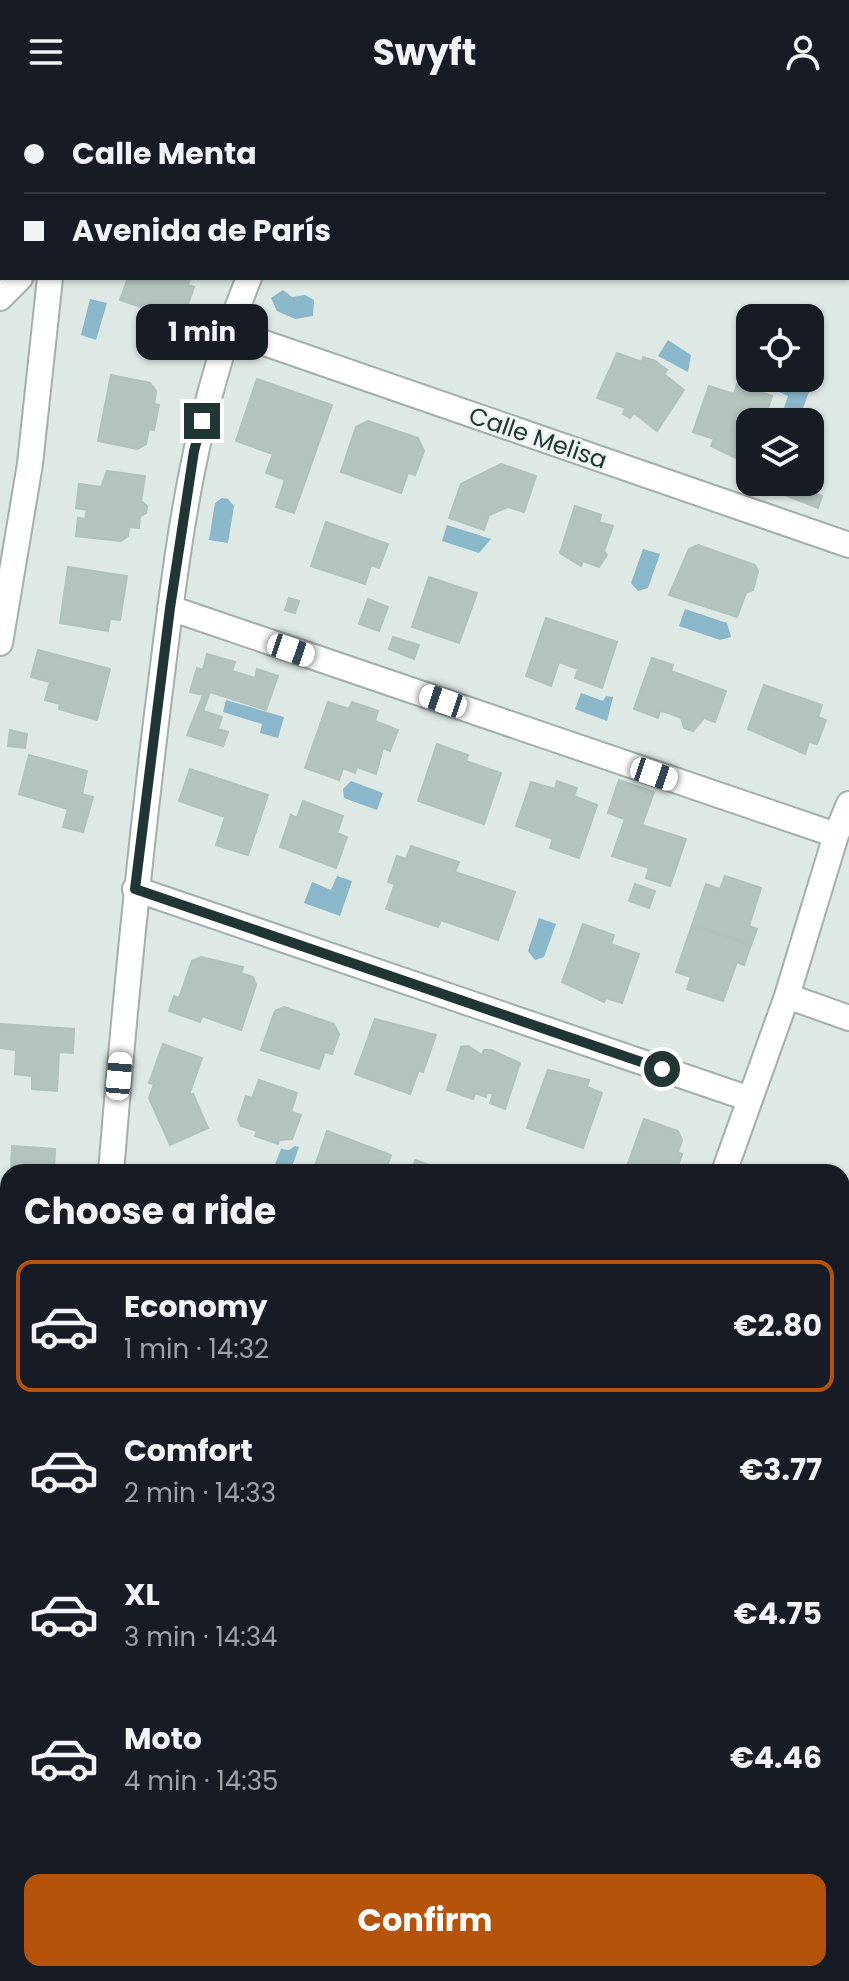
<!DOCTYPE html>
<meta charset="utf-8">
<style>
:root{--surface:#171b24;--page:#20242c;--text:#f1f3f6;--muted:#9ea1a6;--line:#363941;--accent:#b45309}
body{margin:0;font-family:Poppins,sans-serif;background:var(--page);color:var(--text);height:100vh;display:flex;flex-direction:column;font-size:30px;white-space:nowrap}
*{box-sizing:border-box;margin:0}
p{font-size:26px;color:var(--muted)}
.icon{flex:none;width:44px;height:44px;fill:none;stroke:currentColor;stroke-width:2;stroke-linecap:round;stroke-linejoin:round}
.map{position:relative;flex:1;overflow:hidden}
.panel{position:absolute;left:0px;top:1060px;width:850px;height:818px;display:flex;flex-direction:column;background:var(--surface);border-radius:24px 24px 0 0;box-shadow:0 2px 6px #0004}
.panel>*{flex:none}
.banner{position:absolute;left:0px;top:0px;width:850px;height:176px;box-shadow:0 2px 6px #0004;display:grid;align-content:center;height:176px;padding:0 24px;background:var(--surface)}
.controls{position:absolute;left:736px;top:200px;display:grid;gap:16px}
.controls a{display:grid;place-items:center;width:88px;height:88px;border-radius:16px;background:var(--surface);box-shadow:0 2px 6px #0004;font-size:40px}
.end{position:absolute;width:36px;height:36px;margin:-18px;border:10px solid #213634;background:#fff;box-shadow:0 0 0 4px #fff}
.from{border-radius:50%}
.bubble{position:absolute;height:56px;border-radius:16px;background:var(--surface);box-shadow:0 2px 6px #0004;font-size:26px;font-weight:700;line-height:56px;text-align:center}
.car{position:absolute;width:24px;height:48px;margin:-24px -12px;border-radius:10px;box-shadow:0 0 6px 2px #0007;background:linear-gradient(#fff 24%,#345 0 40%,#fff 0 76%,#345 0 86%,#fff 0)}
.banner b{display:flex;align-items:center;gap:28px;height:76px;font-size:30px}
.banner b+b{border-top:2px solid var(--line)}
.banner i{width:20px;height:20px;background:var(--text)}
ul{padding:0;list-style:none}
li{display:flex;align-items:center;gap:24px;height:132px;margin:0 16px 12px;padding:0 8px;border:4px solid transparent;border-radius:16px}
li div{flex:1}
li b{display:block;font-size:30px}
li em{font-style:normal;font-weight:700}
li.current{border-color:var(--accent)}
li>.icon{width:72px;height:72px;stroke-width:1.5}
h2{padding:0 24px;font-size:36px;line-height:96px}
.action{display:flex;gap:16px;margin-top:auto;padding:16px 24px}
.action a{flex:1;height:92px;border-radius:16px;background:var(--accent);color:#fff;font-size:32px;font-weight:700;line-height:92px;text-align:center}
header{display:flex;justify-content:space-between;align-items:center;height:104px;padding:0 24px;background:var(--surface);font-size:36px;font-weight:700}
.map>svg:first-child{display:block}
.water{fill:#8ab7c9}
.building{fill:#b4c3be;stroke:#b1c1bd;stroke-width:2}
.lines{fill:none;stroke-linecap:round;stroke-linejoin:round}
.minor-casing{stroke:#a2afac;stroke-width:28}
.minor{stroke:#fff;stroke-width:24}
.route{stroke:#213634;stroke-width:10}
.labels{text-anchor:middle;stroke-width:6;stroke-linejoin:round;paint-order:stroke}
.street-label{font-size:24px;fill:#213634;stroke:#eef5f3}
</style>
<header><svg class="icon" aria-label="menu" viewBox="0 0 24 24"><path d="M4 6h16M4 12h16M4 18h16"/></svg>Swyft<svg class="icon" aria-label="person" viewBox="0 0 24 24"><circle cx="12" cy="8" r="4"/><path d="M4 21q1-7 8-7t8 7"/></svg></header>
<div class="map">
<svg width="849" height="1877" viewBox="0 0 849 1877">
<rect width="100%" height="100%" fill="#dee8e5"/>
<!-- water -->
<path class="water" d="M283,186l9,7 13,-2 9,5 -1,16 -18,3 -18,-8 -6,-13z
M90,195l17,4 -11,37 -15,-5z
M668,236l23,15 -3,17 -30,-16z
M782,279l27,9 -11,30 -18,-3 8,-23 -9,-4z
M222,394l6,1 6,7 -6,37 -19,-3 6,-37z
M447,421l44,14 -12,14 -37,-12z
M643,445l17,5 -12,34 -10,3 -7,-8z
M685,505l42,14 4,14 -11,3 -41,-14z
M581,589l22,8 3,-5 7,1 -6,24 -32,-12z
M226,596l58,17 -6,21 -18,-5 2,-9 -39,-12z
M351,677l32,12 -6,17 -33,-12 -1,-9z
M337,772l15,5 -12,35 -36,-13 8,-21 19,8z
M539,814l17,6 -12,33 -9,3 -7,-9z
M295,1042l4,1 -9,25h-18l9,-23 8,1z"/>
<!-- building -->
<path class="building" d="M11,0h58l2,2h-62z
M176,0h86l-87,2z
M128,174h62l-2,7 6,2 -9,26 -18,-7 -3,9 -44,-15z
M617,249l25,9 1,-5 12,4 12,9 -3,4 20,16 -27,41 -23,-18 -4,5 -7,-4 2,-6 -28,-10z
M111,271l39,8 6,8 -2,13 5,1 -5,25 -5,-1 -3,15 -9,5 -39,-8z
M257,275l75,26 -38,108 -18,-6 9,-27 -19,-7 7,-19 -37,-13z
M737,280l35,12 -9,26h-13v34l-8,-3 -6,5 -25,-12 3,-7 -21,-7 16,-46 25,8z
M368,317l50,17 6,13 -9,24 -7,-2 -7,20 -60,-21 15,-45z
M501,360l35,12 -12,36 -16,-5 -19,8 -5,15 -35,-12 12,-34z
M107,367l38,5 -4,25 6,5 -1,7 -6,3 -1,12 -10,-1 -1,9 -7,5 -45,-5 2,-18 7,1 2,-9 -11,-2 3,-24 22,3z
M791,381l31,11 -4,12 -31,-12z
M575,402l26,9 -2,7 14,4 -9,25 3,4 -8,12 -16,-6 -2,5 -21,-13z
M326,418l62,22 -9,24 -8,-3 -6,19 -54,-18z
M698,441l57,20 3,6 -5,19 -7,3 -9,24 -68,-22 20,-46z
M68,463l59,9 -7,44 -10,-1 -2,12 -48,-8z
M429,473l48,16 -18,50 -47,-16z
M289,494l10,3 -4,12 -10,-3z
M368,495l20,8 -9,24 -20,-7z
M546,514l71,24 -15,46 -27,-10 3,-9 -19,-7 -8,24 -25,-10z
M393,533l26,8 -5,14 -25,-10z
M38,546l72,19 -13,51 -38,-11 1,-5 -15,-4 5,-18 -19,-5z
M207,550l28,8 -3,9 23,7 2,-9 21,7 -12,34 -56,-18 -7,19 19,6 -4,12 10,3 -5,14 -36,-11 16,-40 -13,-3 7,-24 6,2z
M652,554l21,7 -2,6 55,20 -11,31 -11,-4 -11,13 -9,-3 -3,-10 -12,-5 -9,-2 -2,7 -24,-9z
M764,581l58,20 -4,12 8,3 -9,24 -8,-2 -4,12 -57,-25z
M328,598l21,7 3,-7 26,9 -3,10 23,9 -8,21 -7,-3 -7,26 -19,-7 -2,6 -12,-5 -4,12 -34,-12z
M10,626l17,4 -2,14 -17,-2z
M437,640l31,11 -2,6 35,12 -17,51 -66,-23z
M29,651l58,16 -5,23 11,3 -10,35 -20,-5 5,-18 -49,-15z
M190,665l78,26 -20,60 -32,-10 9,-28 -46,-16z
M619,676l35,12 -12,33 44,14 -16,47 -24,-8 3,-10 -37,-12 13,-37 -17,-6z
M557,677l20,7 -3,8 23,9 -18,53 -29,-10 3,-9 -37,-13 15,-44 24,7z
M303,697l40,15 -6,17 10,4 -11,31 -56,-21 11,-32 6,3z
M411,742l48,16 -4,10 60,20 -17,48 -57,-20 -3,7 -52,-18 9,-25 -7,-2 9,-26 9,3z
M725,772l36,12 -12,38 8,3 -6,16 -59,-20 14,-41 14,5z
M635,780l20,7 -6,17 -20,-7z
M583,820l31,11 -3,9 28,10 -17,49 -16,-5 -2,4 -42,-20z
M692,821l59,20 -7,20 -7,-3 -14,39 -36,-12 4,-12 -15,-5z
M201,853l42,10 -2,6 12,4 3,8 -15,45 -39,-14 -2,6 -31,-11 5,-15 5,2 13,-37z
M284,903l50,17 5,10 -7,20 -7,-2 -6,17 -58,-19 14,-39z
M375,915l61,16 -13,37 -4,-2 -9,24 -55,-20z
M0,920l74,5 -1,24 -14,-1 -2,39 -25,-2v-13l-17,-2 1,-24 -16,-2z
M163,940l39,14 -13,37 4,-1 15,34 -38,17 -21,-47 5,-14 -5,-1z
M468,942l14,9 2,-5h7l29,13 -15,46 -15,-6 3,-9 -6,-2 -1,5 -11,-4 -2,6 -26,-9 14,-43z
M548,966l41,10 -2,7 15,6 -19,55 -56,-20z
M259,976l38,13 -6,19 10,3 -9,24 -13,1 -1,4 -23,-8 2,-5 -16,-5 -3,-6 8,-24 6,2z
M644,1015l34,12 4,9 -4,12 4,2 -6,18h-51z
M327,1027l64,24 -6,17h-72z
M12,1042l43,3 -1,23h-43z
M415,1056l24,8 3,4h-30z
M5,1095h3v29l-5,-1z
M0,1148l8,1v35l-8,-1z
M0,1260h8v69l-8,-1z
M8,1389v28l-8,-12v-10z"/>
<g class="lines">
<!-- minor casing -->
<g class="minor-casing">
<path id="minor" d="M418,0l6,2
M125,2l1,-2
M320,2v-2
M0,93l2,2
M848,160h1
M0,194l20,-20
M227,226l622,215
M170,504l666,227
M0,539l30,-179 20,-186
M135,785l615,210
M787,892l62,22
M111,1068c13,-161 29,-321 49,-482 18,-144 33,-277 89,-412
M724,1068l63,-176 49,-161 13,-31
M842,1296l7,-10
M0,1666l8,5
M842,1778l7,4
M172,1877l4,-7
M504,1877l5,-7"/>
</g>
<!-- minor -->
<use href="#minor" class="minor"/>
</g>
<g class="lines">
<!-- route -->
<path class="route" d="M202,317l-8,30 -24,157 -35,281 527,180"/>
</g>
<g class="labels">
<!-- street labels -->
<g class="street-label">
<text transform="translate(538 334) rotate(19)" y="8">Calle Melisa</text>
</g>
</g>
</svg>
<div class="controls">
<a><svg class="icon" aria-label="locate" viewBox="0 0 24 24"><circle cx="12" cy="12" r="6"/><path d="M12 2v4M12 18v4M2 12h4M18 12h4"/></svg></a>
<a><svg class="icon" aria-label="layers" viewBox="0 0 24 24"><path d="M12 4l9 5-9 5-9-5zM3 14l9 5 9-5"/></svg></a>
</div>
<i class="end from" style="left:662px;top:965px"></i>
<i class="end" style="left:202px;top:317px"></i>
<div class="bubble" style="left:136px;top:200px;width:132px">1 min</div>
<i class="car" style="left:291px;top:546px;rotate:109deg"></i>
<i class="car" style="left:443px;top:597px;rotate:289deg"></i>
<i class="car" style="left:654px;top:670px;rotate:109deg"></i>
<i class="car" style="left:119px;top:972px;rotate:5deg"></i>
<div class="banner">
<b><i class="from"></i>Calle Menta</b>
<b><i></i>Avenida de París</b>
</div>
<section class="panel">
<h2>Choose a ride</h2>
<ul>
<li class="current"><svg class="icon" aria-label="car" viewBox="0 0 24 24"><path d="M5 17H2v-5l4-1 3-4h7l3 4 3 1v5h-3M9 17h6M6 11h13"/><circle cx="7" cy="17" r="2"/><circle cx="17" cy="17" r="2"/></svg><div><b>Economy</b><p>1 min · 14:32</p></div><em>€2.80</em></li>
<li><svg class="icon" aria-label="car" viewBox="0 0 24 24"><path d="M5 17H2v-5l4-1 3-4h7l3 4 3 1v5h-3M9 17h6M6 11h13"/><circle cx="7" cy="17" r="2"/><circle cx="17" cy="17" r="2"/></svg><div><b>Comfort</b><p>2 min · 14:33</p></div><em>€3.77</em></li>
<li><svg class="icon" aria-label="car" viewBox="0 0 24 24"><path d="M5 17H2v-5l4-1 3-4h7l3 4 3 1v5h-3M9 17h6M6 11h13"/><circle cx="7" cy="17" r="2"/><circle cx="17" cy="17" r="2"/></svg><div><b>XL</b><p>3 min · 14:34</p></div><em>€4.75</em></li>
<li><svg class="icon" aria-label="car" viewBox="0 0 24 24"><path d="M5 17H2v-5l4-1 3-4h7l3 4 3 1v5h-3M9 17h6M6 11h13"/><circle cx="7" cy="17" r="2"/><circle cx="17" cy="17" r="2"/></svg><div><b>Moto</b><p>4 min · 14:35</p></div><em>€4.46</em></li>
</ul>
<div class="action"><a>Confirm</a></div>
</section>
</div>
